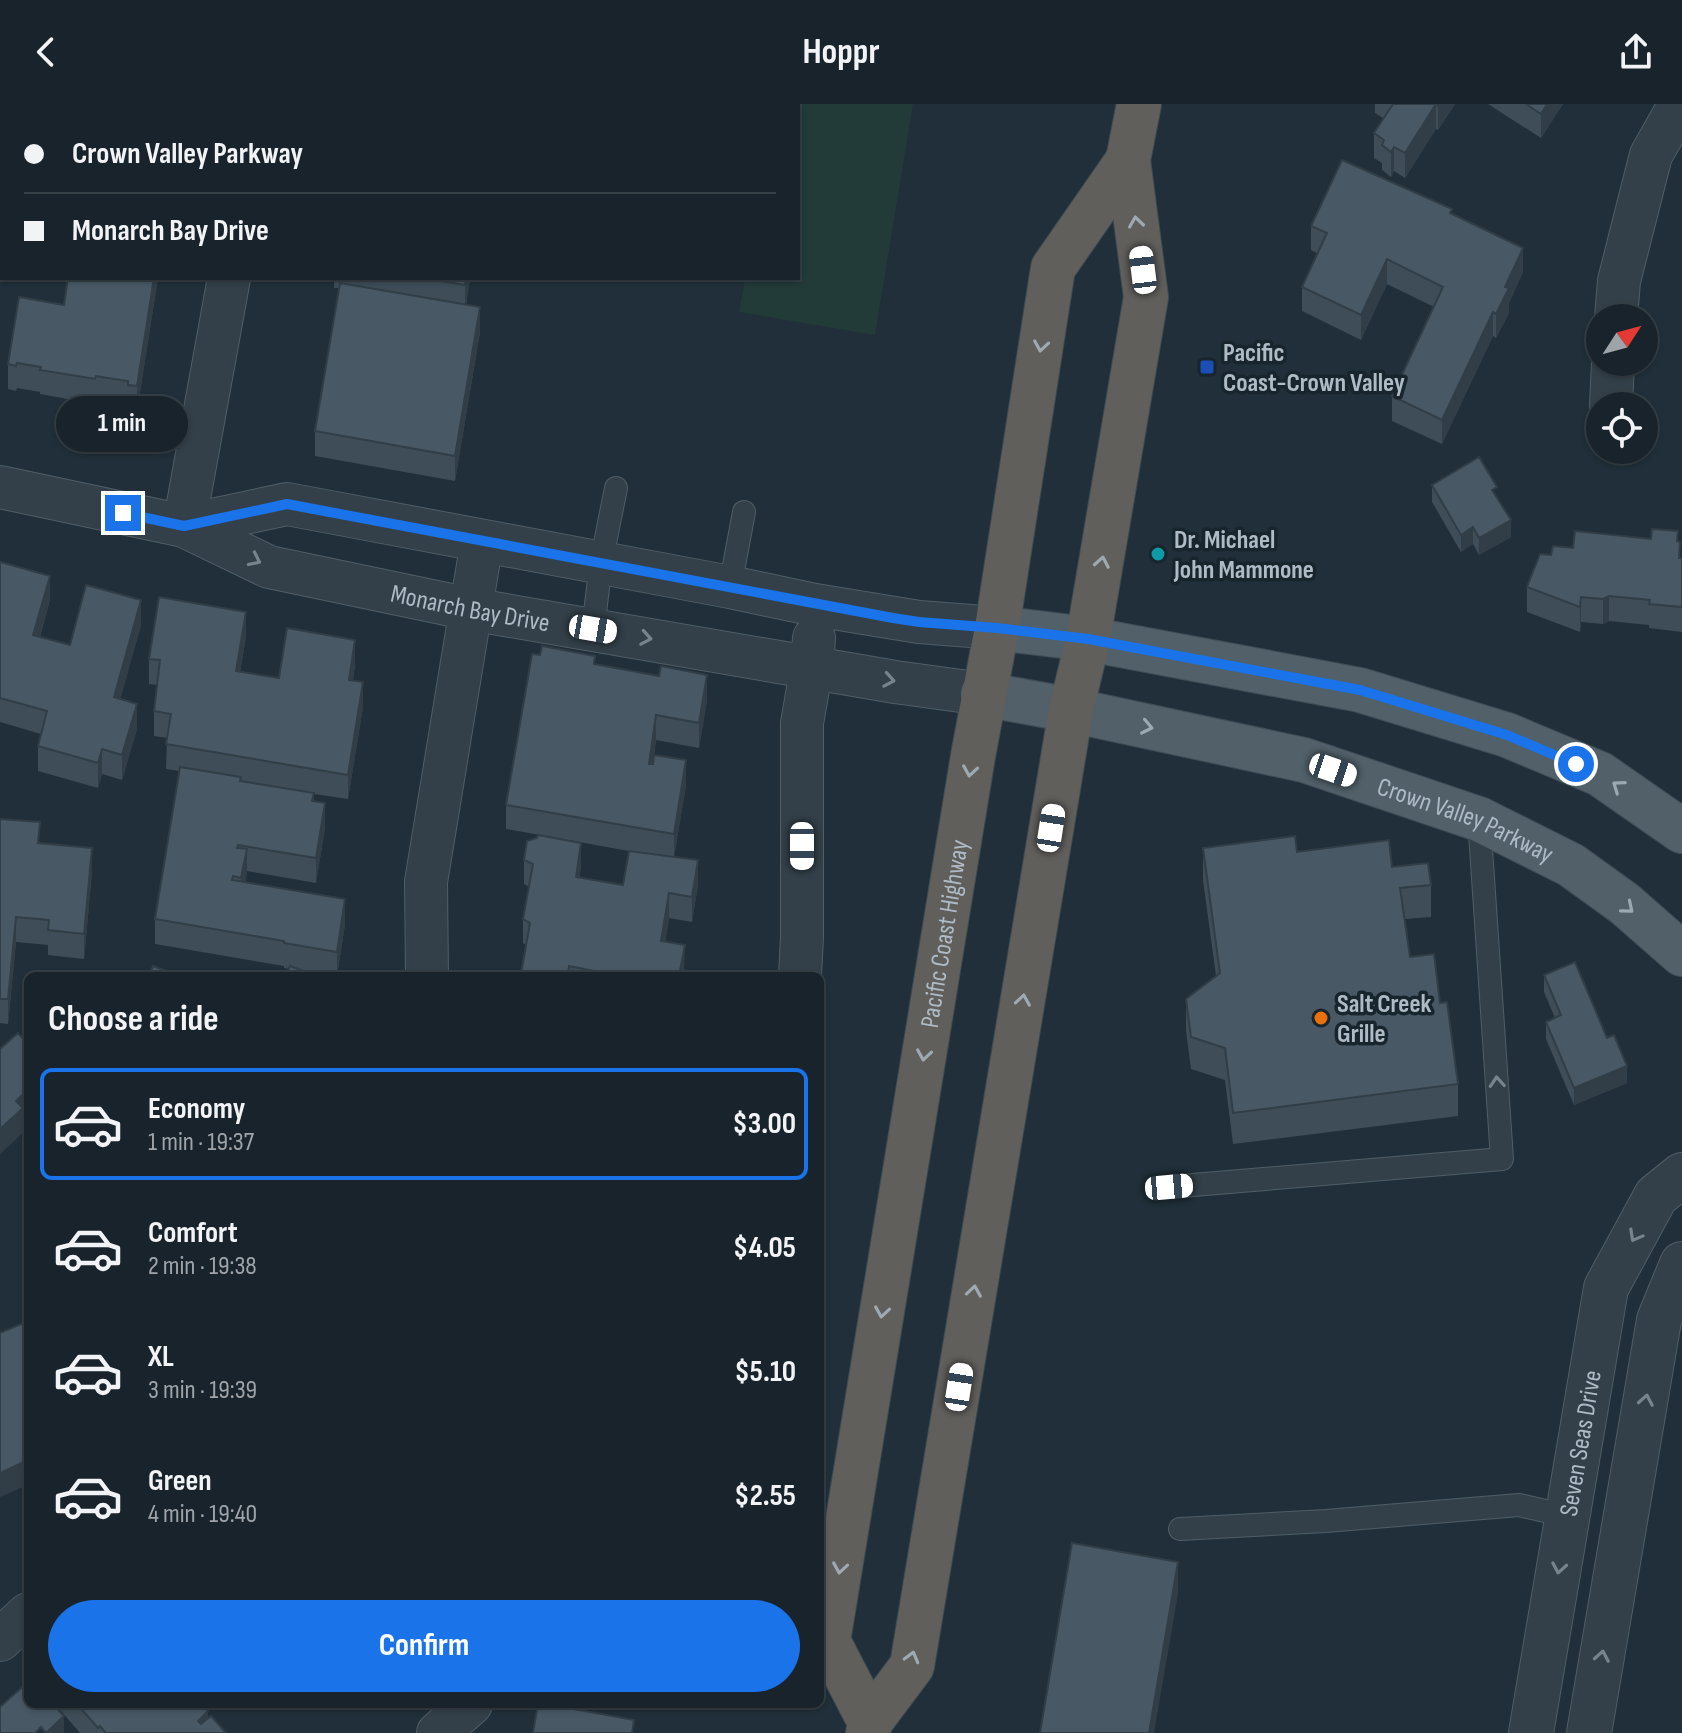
<!DOCTYPE html>
<meta charset="utf-8">
<style>
:root{--surface:#18232b;--page:#252f37;--text:#f1f3f6;--muted:#9fa4a9;--line:#364047;--accent:#1a73e8}
body{margin:0;font-family:"Sofia Sans Condensed",sans-serif;background:var(--page);color:var(--text);height:100vh;display:flex;flex-direction:column;font-size:30px;white-space:nowrap}
*{box-sizing:border-box;margin:0}
p{font-size:26px;color:var(--muted)}
.icon{flex:none;width:44px;height:44px;fill:none;stroke:currentColor;stroke-width:2;stroke-linecap:round;stroke-linejoin:round}
.map{position:relative;flex:1;overflow:hidden}
.side{position:absolute;left:24px;top:868px;width:800px;height:736px;display:flex;flex-direction:column;background:var(--surface);border-radius:12px;box-shadow:0 2px 6px #0004,0 0 0 2px var(--line)}
.side>*{flex:none}
.banner{position:absolute;left:0px;top:0px;width:800px;height:176px;box-shadow:0 2px 6px #0004,0 0 0 2px var(--line);display:grid;align-content:center;height:176px;padding:0 24px;background:var(--surface)}
.needle{width:52px;rotate:54deg}
.fabs{position:absolute;left:1586px;top:200px;display:grid;gap:16px}
.fabs a{display:grid;place-items:center;width:72px;height:72px;border-radius:50%;background:var(--surface);box-shadow:0 2px 6px #0004,0 0 0 2px var(--line);font-size:40px}
.end{position:absolute;width:36px;height:36px;margin:-18px;border:10px solid #1a73e8;background:#fff;box-shadow:0 0 0 4px #fff}
.from{border-radius:50%}
.bubble{position:absolute;height:56px;border-radius:28px;background:var(--surface);box-shadow:0 2px 6px #0004,0 0 0 2px var(--line);font-size:26px;font-weight:700;line-height:56px;text-align:center}
.car{position:absolute;width:24px;height:48px;margin:-24px -12px;border-radius:10px;box-shadow:0 0 6px 2px #0007;background:linear-gradient(#fff 24%,#345 0 40%,#fff 0 76%,#345 0 86%,#fff 0)}
.banner b{display:flex;align-items:center;gap:28px;height:76px;font-size:30px}
.banner b+b{border-top:2px solid var(--line)}
.banner i{width:20px;height:20px;background:var(--text)}
ul{padding:0;list-style:none}
li{display:flex;align-items:center;gap:24px;height:112px;margin:0 16px 12px;padding:0 8px;border:4px solid transparent;border-radius:12px}
li div{flex:1}
li b{display:block;font-size:30px}
li em{font-style:normal;font-weight:700}
li.selected{border-color:var(--accent)}
li>.icon{width:72px;height:72px;stroke-width:1.5}
h2{padding:0 24px;font-size:36px;line-height:96px}
.primary-button{display:flex;gap:16px;margin-top:auto;padding:16px 24px}
.primary-button a{flex:1;height:92px;border-radius:48px;background:var(--accent);color:#fff;font-size:32px;font-weight:700;line-height:92px;text-align:center}
header{display:flex;justify-content:space-between;align-items:center;height:104px;padding:0 24px;background:var(--surface);font-size:36px;font-weight:700}
.map>svg:first-child{display:block}
.green{fill:#223a38}
.lines{fill:none;stroke-linecap:round;stroke-linejoin:round}
.service-casing{stroke:#515e67;stroke-width:24}
.minor-casing{stroke:#515e67;stroke-width:44}
.tertiary-casing{stroke:#515e67;stroke-width:46}
.primary-casing{stroke:#404c56;stroke-width:46}
.trunk-casing{stroke:#3e4b53;stroke-width:46}
.service{stroke:#334049;stroke-width:22}
.minor{stroke:#334049;stroke-width:42}
.tertiary{stroke:#334049;stroke-width:44}
.primary{stroke:#516069;stroke-width:44}
.trunk{stroke:#605f5c;stroke-width:44}
.wall{fill:#3e4d57}
.shaded-wall{fill:#323e47}
.building{fill:#485965;stroke:#323e47;stroke-width:2}
.oneway{stroke:#9ea9b1}
.oneway2{stroke:#77848e}
.oneway3{stroke:#9ba9b3}
.route{stroke:#1a73e8;stroke-width:10}
.transit-dot{fill:#1a4fb4;stroke:#19252d;stroke-width:3}
.culture-dot{fill:#0f9aa8;stroke:#19252d;stroke-width:3}
.food-dot{fill:#e8710a;stroke:#19252d;stroke-width:3}
.labels{text-anchor:middle;stroke-width:7;stroke-linejoin:round;paint-order:stroke}
.poi-label{font-size:26px;font-weight:bold;fill:#aebbc6;stroke:#19252d;text-anchor:start}
.street-label{font-size:26px;fill:#aebbc6;stroke:#19252d}
</style>
<header><svg class="icon" aria-label="back" viewBox="0 0 24 24"><path d="M15 5l-7 7 7 7"/></svg>Hoppr<svg class="icon" aria-label="share" viewBox="0 0 24 24"><path d="M12 15V3M7 8l5-5 5 5M5 13v7h14v-7"/></svg></header>
<div class="map">
<svg width="1682" height="1629" viewBox="0 0 1682 1629">
<rect width="100%" height="100%" fill="#202f39"/>
<!-- green -->
<path class="green" d="M774,0h139l-38,231 -136,-23 6,-34h53v-172h-25z"/>
<g class="lines">
<!-- service casing -->
<g class="service-casing">
<path id="service" d="M730,483l14,-75
M593,525l8,-66 15,-75
M1169,1083l333,-28 -23,-340
M1180,1425l146,-8 193,-16 48,11"/>
</g>
<!-- minor casing -->
<g class="minor-casing">
<g id="minor">
<path d="M261,2v-2"/>
<path d="M1616,214l3,-37 32,-126 29,-51"/>
<path d="M1611,302l2,-44"/>
<path id="s1" d="M0,383l184,39 85,41 201,42 425,73 88,12"/>
<path d="M184,422l103,-22 443,83 85,18 104,17 78,6"/>
<path d="M184,422l45,-248"/>
<path d="M427,872l-1,-94 56,-341"/>
<path d="M800,872l2,-39v-214l10,-57 2,-28"/>
<path d="M0,1536l28,-26"/>
<path d="M438,1629l33,-29"/>
</g>
</g>
<!-- tertiary casing -->
<g class="tertiary-casing">
<g id="tertiary">
<path id="s2" d="M1531,1629l75,-445 50,-92 26,-21"/>
<path d="M1589,1629l70,-413 23,-56"/>
</g>
</g>
<!-- primary casing -->
<g class="primary-casing">
<g id="primary">
<path d="M997,524l91,11 272,51 147,45 93,39 82,57"/>
<path id="s3" d="M983,590l88,16 233,50 175,59 92,46 54,39 57,50"/>
</g>
</g>
<!-- trunk casing -->
<g class="trunk-casing">
<g id="trunk">
<path id="s4" d="M870,1618l-42,-81 145,-885 24,-128 56,-360 75,-108"/>
<path d="M868,1629l2,-11 42,-56 159,-956 17,-71 58,-342 -18,-137 11,-56"/>
</g>
</g>
<!-- service -->
<use href="#service" class="service"/>
<!-- minor -->
<use href="#minor" class="minor"/>
<!-- tertiary -->
<use href="#tertiary" class="tertiary"/>
<!-- primary -->
<use href="#primary" class="primary"/>
<!-- trunk -->
<use href="#trunk" class="trunk"/>
</g>
<!-- wall -->
<path class="wall" d="M0,0h147v2h-145v49h-2z
M362,0h60l-1,2h-59z
M1375,0h80l-17,26 -2,-1 -31,49 -11,-7 -3,6 -9,-7v-7l-8,-5v-25l9,-15 -8,-5z
M1488,0h75l-22,34z
M1452,110l71,58 -14,31v10l-13,25 -3,-2 -51,108 -50,-23v-25l42,-89 -47,-23 -26,56 -59,-29v-24l16,-33 -7,-4v-24z
M68,174h90l-21,133 -9,-2v-3l-32,-5 -1,3 -55,-10v-2l-23,-4 -1,3 -8,-2v-25l56,-59z
M334,174h136l-4,27 14,27 -25,149 -140,-25v-25l24,-143h-5z
M1432,381l65,13 14,39 -32,18 -6,-11 -12,8 -29,-50z
M1678,438l2,16h2v74l-33,-4v-3l-40,-4 -6,3 -22,-2 -1,10 -53,-20v-25l24,-32 22,-7z
M0,458l50,38 -10,37 30,8 71,-20 -21,74 17,30 -15,51 -20,-6 -4,14 -60,-17v-25l3,-12 -41,-12z
M246,533l-6,35 39,6 76,-13 -2,15 10,27 -15,92 -34,-5v8l11,26 -9,55 -69,-12 -2,11 100,42 -8,52 -53,-8v-2l-129,-22v-25l25,-148 -14,-2 1,-31 -13,-2v-25l3,-26 -8,-1v-25z
M595,560l112,36 -8,48 -43,-8 -3,24 33,21 -12,72 24,28 -6,37 -23,-4 -4,24 20,28 -1,6h-163l5,-31 -3,-2v-24l6,-32 -5,-3v-24l13,-22 44,30 -2,9 44,8 17,-32 -134,-24v-24z
M0,715l92,53 -8,87 -36,-4v-10l-32,-3 -8,82 -8,-1z
M1203,744l94,4 95,15 39,18v32l-26,2 5,38 30,46 18,81v32l-225,28 -8,-64 -34,-11 -5,-38v-32l30,-23 -13,-96z
M1544,871l63,63 20,45 -53,22 -28,-66v-17l9,-4 -11,-26z
M55,1600h147l6,14 18,15h-146z"/>
<!-- shaded-wall -->
<path class="shaded-wall" d="M1436,0v25l-31,49v-25z
M1439,0h16l-17,26v-24z
M1547,0h16l-22,34v-24z
M1394,43v24l-3,6v-25z
M2,115v25l-2,12v-25z
M1523,144v24l-14,31v10l-13,25v-24l9,-27z
M1387,155v25l-26,56v-25z
M154,174h4l-21,133v-25z
M466,174h4l-5,32v-25z
M480,203v25l-25,149v-25z
M1493,208v24l-51,108v-24z
M1511,416v17l-32,18v-17z
M1473,423v17l-12,8v-17z
M50,472v24l-17,60v-25z
M1609,492v25l-6,3v-25z
M1581,493v25l-1,10v-25z
M141,496v25l-27,97v-25z
M246,508v25l-10,59v-25z
M355,536v25l-6,39v-24z
M707,571v25l-8,48v-25z
M363,578v25l-15,92v-24z
M137,600v25l-15,51v-25z
M656,611v25l-7,48v-24z
M102,645v25l-4,14v-25z
M686,656v25l-12,74v-25z
M325,699v25l-9,55v-25z
M581,739v25l-5,33v-24z
M92,744v24l-8,87v-25z
M247,745v25l-6,29v-25z
M698,756v25l-6,37v-25z
M669,789v25l-8,48v-25z
M345,795v25l-8,52v-24z
M16,813v25l-8,82v-25z
M685,841l-1,31h-5z
M1627,962v17l-53,22v-17z
M28,986v25l-5,4v14l-23,21v-25l16,-28z
M28,1356v25l-28,12v-24z
M1178,1458v32l-24,139h-5z
M208,1607v22l-10,-12z
M64,1612v17h-18z"/>
<!-- building -->
<path class="building" d="M0,0h147l-1,2h-144v25l-2,-1z
M1393,0h46l-1,2 -2,-2 -31,49 -11,-6 -3,5 -9,-7 2,-5 -10,-7z
M1526,0h21l-6,10z
M1342,56l110,49 -2,4 73,35 -18,39 4,1 -13,26 -3,-2 -51,108 -50,-24 51,-109 -56,-28 -26,56 -59,-28 25,-54 -16,-7z
M0,77l2,1v37l-2,12z
M68,174h86l-17,108 -9,-1v-4l-32,-5 -1,3 -55,-9 1,-3 -24,-4 -1,3 -8,-2 11,-67 45,8z
M424,174h42l-1,7z
M340,179l140,24 -25,149 -140,-25z
M1479,353l18,30 -5,3 19,30 -32,18 -6,-11 -12,8 -29,-50z
M1652,425l26,2 -1,10 3,1 -1,16h3v49l-33,-3 1,-4 -41,-4 -6,3 -22,-2 -1,10 -53,-20 13,-33 11,1 2,-9 20,2 2,-17 76,8z
M0,458l50,14 -17,59 37,10 16,-60 55,15 -27,97 23,7 -15,51 -20,-6 -4,14 -60,-17 9,-35 -47,-13z
M159,493l87,15 -10,59 43,7 8,-50 68,12 -6,40 14,2 -15,93 -182,-31 5,-30 -17,-3 6,-51 -11,-1z
M542,542l53,10 -1,8 65,12 2,-10 46,9 -8,48 -43,-8 -7,49h4l1,-9 32,5 -12,74 -168,-29 26,-151 8,1z
M180,663l61,10 -1,4 74,12 -2,8 13,2 -9,55 -78,-13 -1,3 10,1 -6,29 -8,-2 -1,4 113,19 -8,53 -53,-9v-2l-129,-22z
M0,715l40,3 -2,21 54,5 -8,86 -36,-4 1,-10 -33,-3 -8,82h-8z
M538,731l43,8 -5,34 47,8 6,-34 69,9 -6,37 -23,-4 -8,48 24,4 -6,31h-86l1,-5 -25,-5 -1,10h-44l-3,-2 9,-51 -7,-4 10,-55 -9,-4 3,-19 10,-3z
M1295,732l2,16 92,-12 3,27 36,-4 3,22 -31,3 10,69 24,-3 6,49 7,-1 11,82 -225,29 -8,-65 -34,-11 -5,-38 34,-26 -17,-125z
M1575,858l32,76 7,-3 13,31 -53,22 -28,-66 15,-7 -17,-40z
M153,862l26,10h-30z
M290,862l26,10h-30z
M18,929l10,11v46l-12,11 7,7 -23,21v-80z
M28,1217v139l-28,13v-140z
M1072,1439l106,19 -29,171h-109z
M28,1578v22h25l11,12 -18,17 -5,-6 -6,6h-35v-26z
M77,1600h125l6,7 -10,10 3,3 10,-8 15,17h-120l-6,-7 -2,2z
M538,1600h8l88,16 -2,13h-99z"/>
<!-- one-way arrows -->
<defs><path id="oneway-chevron" d="M-2-3.5L2.5 0L-2 3.5" fill="none" stroke-width="1.6" stroke-linecap="round" stroke-linejoin="round" transform="scale(2)"/></defs>
<g class="oneway">
<use href="#oneway-chevron" transform="translate(1136 118) rotate(-98)"/>
<use href="#oneway-chevron" transform="translate(1041 242) rotate(99)"/>
<use href="#oneway-chevron" transform="translate(1102 458) rotate(-80)"/>
<use href="#oneway-chevron" transform="translate(970 667) rotate(99)"/>
<use href="#oneway-chevron" transform="translate(1023 896) rotate(-81)"/>
<use href="#oneway-chevron" transform="translate(924 951) rotate(99)"/>
<use href="#oneway-chevron" transform="translate(974 1187) rotate(-81)"/>
<use href="#oneway-chevron" transform="translate(882 1208) rotate(99)"/>
<use href="#oneway-chevron" transform="translate(840 1464) rotate(99)"/>
<use href="#oneway-chevron" transform="translate(912 1553) rotate(-75)"/>
</g>
<g class="oneway2">
<use href="#oneway-chevron" transform="translate(255 456) rotate(26)"/>
<use href="#oneway-chevron" transform="translate(646 534) rotate(10)"/>
<use href="#oneway-chevron" transform="translate(889 576) rotate(10)"/>
<use href="#oneway-chevron" transform="translate(1497 978) rotate(-94)"/>
<use href="#oneway-chevron" transform="translate(1635 1132) rotate(119)"/>
<use href="#oneway-chevron" transform="translate(1646 1296) rotate(-80)"/>
<use href="#oneway-chevron" transform="translate(1559 1464) rotate(100)"/>
<use href="#oneway-chevron" transform="translate(1602 1552) rotate(-80)"/>
</g>
<g class="oneway3">
<use href="#oneway-chevron" transform="translate(1147 623) rotate(12)"/>
<use href="#oneway-chevron" transform="translate(1618 682) rotate(-145)"/>
<use href="#oneway-chevron" transform="translate(1628 804) rotate(40)"/>
</g>
<g class="lines">
<!-- route -->
<path class="route" d="M123,409l61,13 103,-22 606,114 26,4 78,6 91,11 272,51 147,45 69,29"/>
</g>
<!-- markers -->
<rect class="transit-dot" x="1199" y="255" width="16" height="16" rx="4"/>
<circle class="culture-dot" cx="1158" cy="450" r="8"/>
<circle class="food-dot" cx="1321" cy="914" r="8"/>
<g class="labels">
<!-- poi labels -->
<g class="poi-label">
<text x="1223" y="257">Pacific<tspan x="1223" dy="30">Coast-Crown Valley</tspan></text>
<text x="1174" y="444">Dr. Michael<tspan x="1174" dy="30">John Mammone</tspan></text>
<text x="1337" y="908">Salt Creek<tspan x="1337" dy="30">Grille</tspan></text>
</g>
<!-- street labels -->
<g class="street-label">
<text dy="9" stroke="none"><textPath href="#s1" startOffset="488">Monarch Bay Drive</textPath></text>
<text dy="9" stroke="none"><textPath href="#s3" startOffset="500">Crown Valley Parkway</textPath></text>
<text dy="9" stroke="none"><textPath href="#s4" startOffset="808">Pacific Coast Highway</textPath></text>
<text dy="9" stroke="none"><textPath href="#s2" startOffset="294">Seven Seas Drive</textPath></text>
</g>
</g>
</svg>
<div class="fabs">
<a><svg class="needle" viewBox="-14 -14 28 28"><path d="M0-13l5 13h-10z" fill="#e53935"/><path d="M0 13l5-13h-10z" fill="#9fa4a9"/></svg></a>
<a><svg class="icon" aria-label="locate" viewBox="0 0 24 24"><circle cx="12" cy="12" r="6"/><path d="M12 2v4M12 18v4M2 12h4M18 12h4"/></svg></a>
</div>
<i class="end from" style="left:1576px;top:660px"></i>
<i class="end" style="left:123px;top:409px"></i>
<div class="bubble" style="left:56px;top:292px;width:132px">1 min</div>
<i class="car" style="left:1143px;top:166px;rotate:353deg"></i>
<i class="car" style="left:593px;top:525px;rotate:100deg"></i>
<i class="car" style="left:1333px;top:666px;rotate:109deg"></i>
<i class="car" style="left:1051px;top:724px;rotate:9deg"></i>
<i class="car" style="left:802px;top:742px;rotate:180deg"></i>
<i class="car" style="left:1169px;top:1083px;rotate:85deg"></i>
<i class="car" style="left:959px;top:1283px;rotate:9deg"></i>
<div class="banner">
<b><i class="from"></i>Crown Valley Parkway</b>
<b><i></i>Monarch Bay Drive</b>
</div>
<section class="side">
<h2>Choose a ride</h2>
<ul>
<li class="selected"><svg class="icon" aria-label="car" viewBox="0 0 24 24"><path d="M5 17H2v-5l4-1 3-4h7l3 4 3 1v5h-3M9 17h6M6 11h13"/><circle cx="7" cy="17" r="2"/><circle cx="17" cy="17" r="2"/></svg><div><b>Economy</b><p>1 min · 19:37</p></div><em>$3.00</em></li>
<li><svg class="icon" aria-label="car" viewBox="0 0 24 24"><path d="M5 17H2v-5l4-1 3-4h7l3 4 3 1v5h-3M9 17h6M6 11h13"/><circle cx="7" cy="17" r="2"/><circle cx="17" cy="17" r="2"/></svg><div><b>Comfort</b><p>2 min · 19:38</p></div><em>$4.05</em></li>
<li><svg class="icon" aria-label="car" viewBox="0 0 24 24"><path d="M5 17H2v-5l4-1 3-4h7l3 4 3 1v5h-3M9 17h6M6 11h13"/><circle cx="7" cy="17" r="2"/><circle cx="17" cy="17" r="2"/></svg><div><b>XL</b><p>3 min · 19:39</p></div><em>$5.10</em></li>
<li><svg class="icon" aria-label="car" viewBox="0 0 24 24"><path d="M5 17H2v-5l4-1 3-4h7l3 4 3 1v5h-3M9 17h6M6 11h13"/><circle cx="7" cy="17" r="2"/><circle cx="17" cy="17" r="2"/></svg><div><b>Green</b><p>4 min · 19:40</p></div><em>$2.55</em></li>
</ul>
<div class="primary-button"><a>Confirm</a></div>
</section>
</div>
